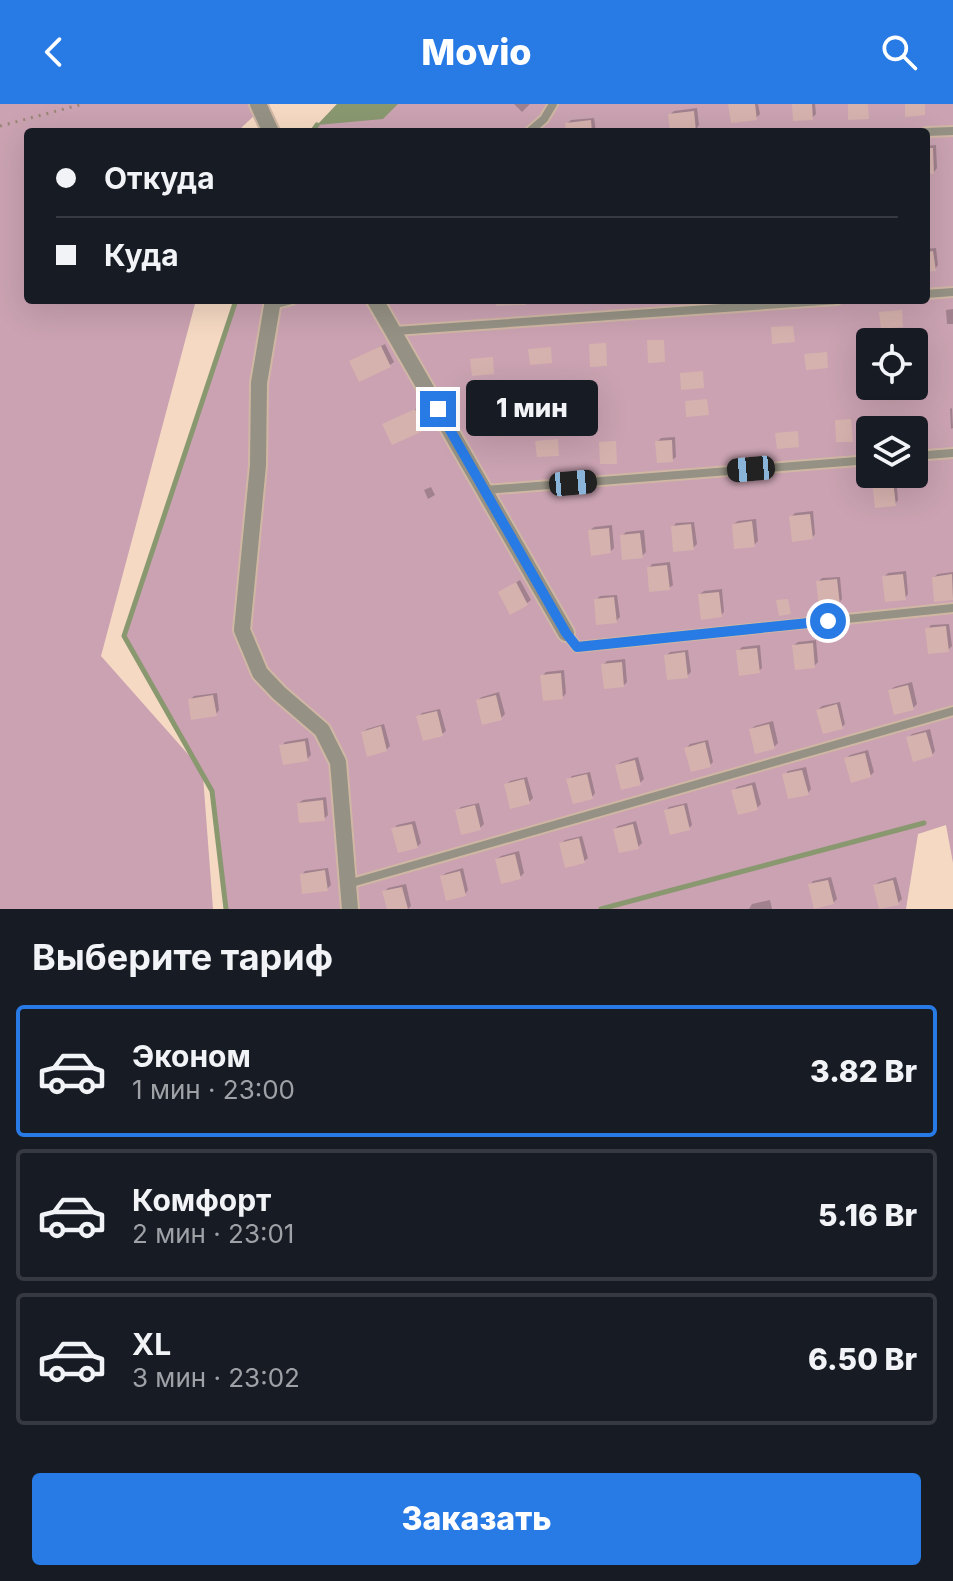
<!DOCTYPE html>
<html lang="ru">
<meta charset="utf-8">
<style>
:root{--surface:#171b24;--page:#242831;--text:#f1f3f6;--muted:#9ea1a6;--line:#363941;--accent:#287ae5}
body{margin:0;font-family:Inter,sans-serif;background:var(--page);color:var(--text);height:100vh;display:flex;flex-direction:column;font-size:30px;white-space:nowrap}
*{box-sizing:border-box;margin:0}
p{font-size:26px;color:var(--muted)}
.icon{flex:none;width:44px;height:44px;fill:none;stroke:currentColor;stroke-width:2;stroke-linecap:round;stroke-linejoin:round}
.map{position:relative;height:805px;overflow:hidden}
.side{display:flex;flex-direction:column;background:var(--surface);flex:1}
.side>*{flex:none}
.hud{position:absolute;left:24px;top:24px;width:906px;height:176px;border-radius:8px;box-shadow:0 8px 32px #0002;display:grid;align-content:center;height:176px;padding:0 32px;background:var(--surface)}
.controls{position:absolute;left:856px;top:224px;display:grid;gap:16px}
.controls a{display:grid;place-items:center;width:72px;height:72px;border-radius:8px;background:var(--surface);box-shadow:0 8px 32px #0002;font-size:40px}
.end{position:absolute;width:36px;height:36px;margin:-18px;border:10px solid #287ae5;background:#fff;box-shadow:0 0 0 4px #fff}
.from{border-radius:50%}
.bubble{position:absolute;height:56px;border-radius:8px;background:var(--surface);box-shadow:0 8px 32px #0002;font-size:26px;font-weight:800;line-height:56px;text-align:center}
.car{position:absolute;width:24px;height:48px;margin:-24px -12px;border-radius:10px;box-shadow:0 0 6px 2px #0007;background:linear-gradient(#222 24%,#8ab4d8 0 40%,#222 0 76%,#8ab4d8 0 86%,#222 0)}
.hud b{display:flex;align-items:center;gap:28px;height:76px;font-size:30px}
.hud b+b{border-top:2px solid var(--line)}
.hud i{width:20px;height:20px;background:var(--text)}
ul{padding:0;list-style:none}
li{display:flex;align-items:center;gap:24px;height:132px;margin:0 16px 12px;padding:0 16px;border:4px solid var(--line);border-radius:8px}
li div{flex:1}
li b{display:block;font-size:30px}
li em{font-style:normal;font-weight:800}
li.selected{border-color:var(--accent)}
li>.icon{width:72px;height:72px;stroke-width:1.5}
h2{padding:0 32px;font-size:36px;line-height:96px}
.action{display:flex;gap:16px;margin-top:auto;padding:16px 32px}
.action a{flex:1;height:92px;border-radius:8px;background:var(--accent);color:#fff;font-size:32px;font-weight:800;line-height:92px;text-align:center}
header{display:flex;justify-content:space-between;align-items:center;height:104px;padding:0 32px;background:var(--accent);color:#fff;font-size:36px;font-weight:800}
.map>svg:first-child{display:block}
.green{fill:#caa2b1;fill-rule:evenodd}
.water{fill:#8a9870}
.shadow{fill:#0003}
.lines{fill:none;stroke-linecap:round;stroke-linejoin:round}
.stream{stroke:#8a9870;stroke-width:5}
.building{fill:#d6b2ae}
.service-casing{stroke:#d0b7a4;stroke-width:12}
.minor-casing{stroke:#d0b7a4;stroke-width:20}
.path{stroke:#9a8676;stroke-width:3;stroke-dasharray:2 6;stroke-linecap:butt}
.service{stroke:#959184;stroke-width:8}
.minor{stroke:#959184;stroke-width:16}
.route{stroke:#287ae5;stroke-width:10}
</style>
<header><svg class="icon" aria-label="back" viewBox="0 0 24 24"><path d="M15 5l-7 7 7 7"/></svg>Movio<svg class="icon" aria-label="search" viewBox="0 0 24 24"><circle cx="10" cy="10" r="6"/><path d="M15 15l6 6"/></svg></header>
<div class="map">
<svg width="953" height="805" viewBox="0 0 953 805">
<rect width="100%" height="100%" fill="#f5d9c3"/>
<!-- green -->
<path class="green" d="M0,0h267l-25,23 -1,5h-213v168h168l-95,356 93,105 -70,-125 112,-336h690v-168h-614l25,-28h616v759l-7,-38 -28,9 -12,75h-680l-14,-118 -9,-15 10,133h-213zM870,238h44v44h-44zM870,326h44v44h-44z"/>
<!-- water -->
<path class="water" d="M337,0h61l-15,15 -66,6z"/>
<!-- shadow -->
<path class="shadow" d="M514,0h16l-8,8z
M730,0h28l2,10 -4,4z
M794,0h21l1,10 -4,4z
M697,4l2,17 -3,4 -24,3 -2,-17 4,-4z
M594,14l2,14h-28l-1,-8 4,-4z
M936,41l1,23 -3,4h-8v-26z
M936,144l2,17 -3,4 -9,1v-21z
M953,205v15h-6l-1,-14z
M385,240l9,18 -4,3 -39,-3z
M507,300l1,14 -12,12 -23,-12 12,-12z
M419,303l8,18 -3,3 -39,-3z
M952,304l1,20 -2,1 -1,-20z
M907,318v8h-21l1,-6z
M675,333l1,20 -4,3 -14,-19 3,-3z
M896,373l2,23 -3,4 -21,-21 4,-4z
M431,383l4,8 -7,4 -4,-9z
M813,407l2,23 -3,4 -21,-21 4,-4z
M756,415l2,22 -4,4 -20,-21 4,-3z
M694,418l3,22 -4,4 -20,-21 3,-4z
M612,421l2,23 -4,4 -20,-21 4,-4z
M644,426l2,22 -4,4 -20,-20 4,-4z
M670,458l3,23 -4,3 -20,-20 3,-4z
M906,467l2,23 -3,4 -21,-21 4,-4z
M953,468v26l-17,2 -2,-23 4,-3z
M840,473l2,22 -3,4 -21,-21 4,-4z
M520,476l11,20 -4,3 -27,-11z
M722,485l2,23 -3,3 -21,-21 4,-3z
M617,491l3,22 -4,4 -20,-21 4,-4z
M949,520l3,22 -4,4 -20,-21 3,-4z
M816,536l2,22 -4,4 -20,-21 4,-3z
M760,541l2,23 -3,3 -21,-20 4,-4z
M688,546l3,22 -4,4 -20,-21 3,-3z
M625,555l2,23 -3,3 -21,-20 4,-4z
M564,566l2,23 -3,4 -21,-21 4,-4z
M912,578l5,22 -4,4 -23,-17 4,-4z
M499,588l6,22 -4,4 -23,-18 4,-3z
M217,589l2,17 -3,4 -26,-14 4,-4z
M840,598l5,22 -3,3 -24,-17 4,-4z
M440,605l6,22 -4,3 -23,-17 3,-4z
M773,617l5,22 -4,4 -23,-18 4,-3z
M384,620l6,22 -4,4 -23,-18 4,-3z
M930,625l5,22 -3,4 -23,-18 3,-3z
M308,634l3,17 -4,4 -25,-13 3,-4z
M708,636l5,22 -3,3 -23,-17 3,-4z
M868,646l6,22 -4,4 -23,-18 3,-3z
M638,653l6,22 -4,4 -23,-18 4,-3z
M806,663l5,22 -3,4 -23,-18 3,-4z
M590,668l5,21 -3,4 -23,-17 3,-4z
M527,673l6,21 -4,4 -23,-17 4,-4z
M755,678l6,22 -4,4 -23,-18 3,-3z
M326,693l2,18 -4,4 -25,-16 4,-3z
M479,699l5,21 -4,4 -23,-17 4,-4z
M687,699l5,22 -3,3 -23,-17 3,-4z
M415,717l6,22 -4,4 -23,-18 3,-4z
M636,717l6,22 -4,4 -23,-18 3,-3z
M582,732l6,22 -4,3 -23,-17 4,-4z
M519,747l5,22 -4,4 -23,-18 4,-3z
M328,764l3,17 -4,4 -25,-14 3,-4z
M463,764l5,22 -3,4 -23,-18 4,-3z
M831,773l6,22 -4,4 -23,-18 3,-4z
M896,773l6,22 -4,4 -23,-18 4,-3z
M406,780l5,22 -3,3h-19l-5,-17 4,-4z
M770,796l2,9h-23l3,-5z"/>
<g class="lines">
<!-- stream -->
<path class="stream" d="M312,28l5,-7
M226,805l-14,-118 -88,-155 112,-336
M601,805l323,-86"/>
</g>
<!-- building -->
<path class="building" d="M728,0h27l2,16 -26,3z
M792,0h20l1,16 -20,1z
M848,0h20l1,15 -21,1z
M905,0h20v11l-20,2z
M694,7l2,20 -26,1 -2,-18z
M591,16l1,12h-26l-1,-9z
M926,44h7l1,26h-8z
M933,147l3,20 -10,1v-20z
M496,196h30v5l-30,1z
M902,206l1,17 -22,2 -2,-17z
M793,222l2,16 -23,2 -1,-17z
M647,236h17l1,22 -17,1z
M606,239l1,23 -17,1 -1,-23z
M381,242l10,21 -32,15 -10,-21z
M551,243l1,16 -22,2 -2,-16z
M827,248l1,16 -22,2 -2,-16z
M493,253l1,17 -22,2 -2,-17z
M703,267l1,17 -23,2 -1,-17z
M707,295l2,16 -23,2 -1,-16z
M415,305l10,21 -33,15 -10,-21z
M496,311l1,17 -25,1 -1,-16z
M851,315l2,23h-17l-1,-22z
M798,327l1,16 -22,2 -2,-16z
M558,335l1,17 -22,1 -2,-16z
M672,336l1,22 -16,1 -2,-22z
M616,337l1,23h-17l-1,-22z
M893,376l3,26 -21,2 -3,-26z
M810,410l3,25 -21,3 -3,-26z
M752,417l3,26 -21,2 -2,-25z
M691,420l3,26 -21,2 -2,-26z
M609,424l2,25 -20,3 -3,-26z
M640,429l3,25 -21,2 -2,-25z
M667,461l3,25 -21,2 -2,-25z
M903,470l3,26 -21,2 -3,-26z
M952,470l1,26 -19,2 -2,-25z
M837,475l3,26 -21,2 -3,-26z
M516,478l12,23 -18,10 -12,-23z
M719,488l3,25 -21,3 -3,-26z
M614,493l3,26 -21,2 -2,-26z
M788,495l3,15 -12,2 -3,-16z
M946,522l3,26 -21,2 -3,-26z
M813,539l2,25 -20,2 -3,-25z
M757,544l3,25 -21,3 -3,-26z
M685,548l3,26 -21,2 -3,-25z
M622,558l2,25 -20,2 -3,-25z
M561,569l2,26 -20,2 -3,-26z
M908,581l6,25 -20,5 -6,-25z
M213,591l4,21 -26,4 -3,-21z
M496,591l6,25 -20,5 -6,-25z
M837,600l6,25 -20,5 -7,-24z
M437,607l6,25 -20,5 -7,-25z
M769,620l6,25 -20,5 -6,-25z
M381,622l6,25 -20,6 -6,-25z
M926,628l7,24 -20,6 -7,-25z
M305,637l3,20 -25,4 -4,-20z
M705,638l6,25 -20,5 -7,-24z
M865,649l6,24 -20,6 -7,-25z
M635,656l6,25 -20,5 -6,-25z
M802,666l7,25 -21,4 -6,-25z
M587,670l6,25 -20,5 -7,-25z
M524,675l6,25 -20,5 -6,-25z
M752,681l6,25 -20,5 -7,-25z
M323,696l2,21 -26,2 -2,-20z
M475,701l6,25 -20,5 -6,-25z
M684,701l6,25 -20,5 -6,-25z
M412,720l6,24 -20,5 -7,-25z
M633,720l6,25 -20,4 -6,-24z
M579,734l6,25 -20,5 -6,-25z
M515,750l6,25 -20,5 -6,-25z
M325,766l3,21 -26,3 -2,-20z
M460,767l6,25 -20,5 -6,-25z
M828,776l6,24 -20,5 -6,-25z
M893,776l6,25 -20,4 -6,-24z
M402,783l6,22h-21l-5,-18z"/>
<g class="lines">
<!-- service casing -->
<g class="service-casing">
<path id="service" d="M529,28l15,-13 9,-15
M926,28l27,-1
M926,190l27,-2
M273,201l19,-5
M395,227l442,-31
M914,352l39,-3
M485,386l385,-30
M566,529l11,14 376,-39
M348,780l605,-173"/>
</g>
<!-- minor casing -->
<g class="minor-casing">
<path id="minor" d="M258,0l13,28
M273,196l-14,83 -1,82 -16,165 18,43 19,20 43,37 16,32 12,147
M375,196l191,333"/>
</g>
<!-- path -->
<path class="path" d="M0,22l83,-22"/>
<!-- service -->
<use href="#service" class="service"/>
<!-- minor -->
<use href="#minor" class="minor"/>
</g>
<g class="lines">
<!-- route -->
<path class="route" d="M438,305l128,224 11,14 251,-26"/>
</g>
</svg>
<div class="controls">
<a><svg class="icon" aria-label="locate" viewBox="0 0 24 24"><circle cx="12" cy="12" r="6"/><path d="M12 2v4M12 18v4M2 12h4M18 12h4"/></svg></a>
<a><svg class="icon" aria-label="layers" viewBox="0 0 24 24"><path d="M12 4l9 5-9 5-9-5zM3 14l9 5 9-5"/></svg></a>
</div>
<i class="end from" style="left:828px;top:517px"></i>
<i class="end" style="left:438px;top:305px"></i>
<div class="bubble" style="left:466px;top:276px;width:132px">1 мин</div>
<i class="car" style="left:751px;top:365px;rotate:265deg"></i>
<i class="car" style="left:573px;top:379px;rotate:85deg"></i>
<div class="hud">
<b><i class="from"></i>Откуда</b>
<b><i></i>Куда</b>
</div>
</div>
<section class="side">
<h2>Выберите тариф</h2>
<ul>
<li class="selected"><svg class="icon" aria-label="car" viewBox="0 0 24 24"><path d="M5 17H2v-5l4-1 3-4h7l3 4 3 1v5h-3M9 17h6M6 11h13"/><circle cx="7" cy="17" r="2"/><circle cx="17" cy="17" r="2"/></svg><div><b>Эконом</b><p>1 мин · 23:00</p></div><em>3.82 Br</em></li>
<li><svg class="icon" aria-label="car" viewBox="0 0 24 24"><path d="M5 17H2v-5l4-1 3-4h7l3 4 3 1v5h-3M9 17h6M6 11h13"/><circle cx="7" cy="17" r="2"/><circle cx="17" cy="17" r="2"/></svg><div><b>Комфорт</b><p>2 мин · 23:01</p></div><em>5.16 Br</em></li>
<li><svg class="icon" aria-label="car" viewBox="0 0 24 24"><path d="M5 17H2v-5l4-1 3-4h7l3 4 3 1v5h-3M9 17h6M6 11h13"/><circle cx="7" cy="17" r="2"/><circle cx="17" cy="17" r="2"/></svg><div><b>XL</b><p>3 мин · 23:02</p></div><em>6.50 Br</em></li>
</ul>
<div class="action"><a>Заказать</a></div>
</section>
